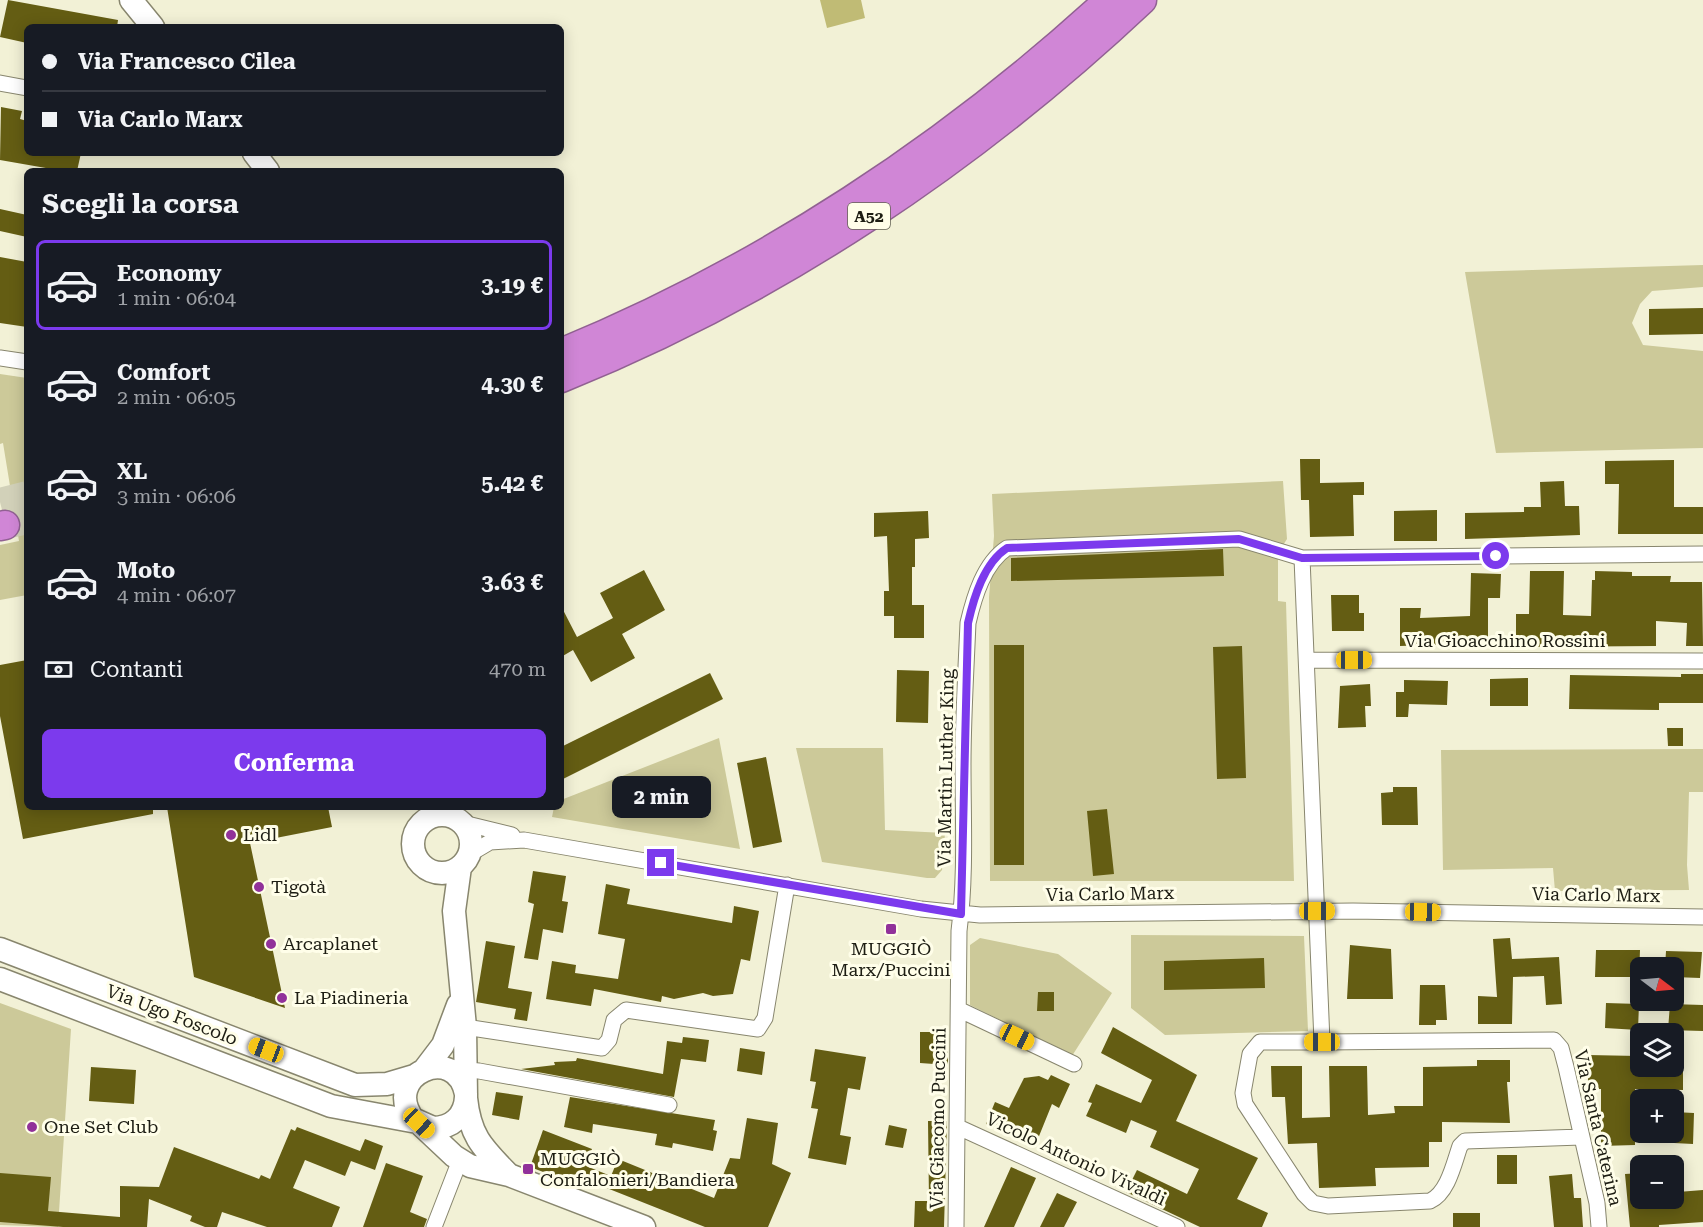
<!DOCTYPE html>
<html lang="it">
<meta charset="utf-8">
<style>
:root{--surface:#171b24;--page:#242831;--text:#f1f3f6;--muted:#9ea1a6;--line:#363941;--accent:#7c3aed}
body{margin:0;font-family:"Roboto Serif",serif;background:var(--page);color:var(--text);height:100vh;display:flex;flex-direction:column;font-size:22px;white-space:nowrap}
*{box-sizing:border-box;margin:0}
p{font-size:20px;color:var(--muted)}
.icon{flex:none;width:33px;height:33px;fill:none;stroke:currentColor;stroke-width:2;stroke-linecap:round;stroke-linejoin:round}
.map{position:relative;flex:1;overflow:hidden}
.sheet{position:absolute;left:24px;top:168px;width:540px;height:642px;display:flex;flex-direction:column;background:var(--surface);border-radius:9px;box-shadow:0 3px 15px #0003}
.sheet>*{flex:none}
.top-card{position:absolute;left:24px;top:24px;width:540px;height:132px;border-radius:9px;box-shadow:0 3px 15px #0003;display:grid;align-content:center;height:132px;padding:0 18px;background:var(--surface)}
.needle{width:39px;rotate:106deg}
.buttons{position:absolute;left:1630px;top:957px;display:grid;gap:12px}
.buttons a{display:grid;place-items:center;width:54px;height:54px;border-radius:9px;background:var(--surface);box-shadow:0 3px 15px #0003;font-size:30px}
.end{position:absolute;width:27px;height:27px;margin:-14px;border:8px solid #7c3aed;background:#fff;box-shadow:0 0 0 3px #fff}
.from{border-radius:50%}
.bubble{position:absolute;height:42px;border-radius:9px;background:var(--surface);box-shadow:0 3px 15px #0003;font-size:20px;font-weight:700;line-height:42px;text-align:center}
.car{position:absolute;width:18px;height:36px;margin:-18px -9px;border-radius:8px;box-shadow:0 0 4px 2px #0007;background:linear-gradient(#f5c518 24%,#345 0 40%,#f5c518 0 76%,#345 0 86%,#f5c518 0)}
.top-card b{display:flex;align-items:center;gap:21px;height:57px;font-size:22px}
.top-card b+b{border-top:2px solid var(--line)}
.top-card i{width:15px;height:15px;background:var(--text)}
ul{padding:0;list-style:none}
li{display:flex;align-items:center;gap:18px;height:90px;margin:0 12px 9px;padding:0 6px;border:3px solid transparent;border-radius:9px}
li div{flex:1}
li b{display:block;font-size:22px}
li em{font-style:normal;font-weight:700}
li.on{border-color:var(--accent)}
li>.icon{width:54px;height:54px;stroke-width:1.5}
h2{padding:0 18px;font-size:27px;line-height:72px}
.pay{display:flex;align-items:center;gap:15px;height:66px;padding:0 18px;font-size:22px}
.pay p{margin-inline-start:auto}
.cta{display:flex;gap:12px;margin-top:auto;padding:12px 18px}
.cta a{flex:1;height:69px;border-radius:9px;background:var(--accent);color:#fff;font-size:24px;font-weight:700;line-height:69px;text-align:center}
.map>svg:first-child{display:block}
.green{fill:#ccc999}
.forest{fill:#c0bb75}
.building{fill:#645d13}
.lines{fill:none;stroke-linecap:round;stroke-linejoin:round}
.highway-tunnel{stroke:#d2d1b9;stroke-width:28;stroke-dasharray:28 14;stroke-linecap:butt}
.street-casing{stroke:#88866e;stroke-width:17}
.secondary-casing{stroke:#88866e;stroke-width:25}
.highway-casing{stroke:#916192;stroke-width:31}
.street{stroke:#fff;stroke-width:15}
.secondary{stroke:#fff;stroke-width:22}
.highway{stroke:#d086d6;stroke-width:28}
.route{stroke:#7c3aed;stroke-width:8}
.poi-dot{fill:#91319a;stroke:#fffee9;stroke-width:2}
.labels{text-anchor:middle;stroke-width:6;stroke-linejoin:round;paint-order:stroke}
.shield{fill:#fffee9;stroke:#616053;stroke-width:1.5}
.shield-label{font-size:16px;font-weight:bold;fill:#1d1d13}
.street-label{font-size:18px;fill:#1d1d13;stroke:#fffee9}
.poi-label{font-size:18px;fill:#1d1d13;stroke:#fffee9;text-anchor:start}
</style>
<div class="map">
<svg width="1703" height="1227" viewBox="0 0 1703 1227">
<rect width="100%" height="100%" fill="#f2f1d6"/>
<!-- green -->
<path class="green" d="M1703,265v22l-51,4 -12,13 -8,19 11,22 60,6v97l-207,5 -31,-181z
M0,374l27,4v217l-27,5v-55l19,-4 -16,-98 -3,1z
M1283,481l4,58 -9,14v48l8,1 8,279h-304l-1,-284 5,-61 -2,-42z
M719,738l21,111 -188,-32 2,-10h7v-7z
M796,748h87l2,82 60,3 -3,37 -7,8h-8l-105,-16z
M1703,749v43h-14l-2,73 2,25 -134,1 -2,-23 -110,2 -2,-120z
M1131,935l173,1 4,95 -143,4 -34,-27z
M980,938l78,16 54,39 -40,63 -102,-51v-60z
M0,1003l71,26 -13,198 -58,-2z"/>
<!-- forest -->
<path class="forest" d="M820,0h41l4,18 -38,10z"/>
<!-- building -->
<path class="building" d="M8,0l110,20 -1,7h-90v16l-27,-6z
M1,107l21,4 -2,8 7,2v32h54l-4,18h-14l-63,-11z
M0,209l27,6v22l-27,-6z
M0,257l27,5v65l-27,-4z
M1703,308v26l-54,1v-26z
M1300,459h20v24l44,-1v13h-11l1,41 -44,1 -1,-37h-8z
M1674,460v47h29v27h-85l1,-50h-14v-23z
M1564,481l1,25h14l1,29 -115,4v-26l59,-1v-5h17l-1,-25z
M1437,510v31h-43v-30z
M928,511l1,27 -14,1v28h-3v38h12v33h-30v-22h-10v-25h5l-2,-55 -13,1v-24z
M1223,549l1,27 -213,5v-23z
M644,570l21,40 -43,24 13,24 -44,24 -18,-32 -12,7v-51l16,31 36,-19 -13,-25z
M1530,571h34l-1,44 28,1 1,-36h3v-9l37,1v4h39l-1,6h32l1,64h-17l1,-23 -31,-2v25l-140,1v-33h13z
M1471,573l30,1 -1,24h-12v45l-88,3v-38h21l-1,10 50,-2z
M1331,595h28v18h5v18h-32z
M994,645h30v220h-30z
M1242,646l4,132 -29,1 -4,-132z
M27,660v147h126v7l-130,25 -23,-123v-51z
M897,670l32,1 -1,52 -32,-1z
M710,673l13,26 -162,81v-33z
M1681,674h22v29h-44v7l-90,-1 1,-34 111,2z
M1528,678v28h-38v-27z
M1404,680l44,1 -1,24 -38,-1 -1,13h-12v-25h8z
M1370,684l1,22h-6l1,21 -28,1 2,-42z
M1667,728h16v18h-15z
M766,757l16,85 -29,6 -16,-85z
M1393,787h24l1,38h-36l-1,-32 12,-1z
M167,807h161l4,20 -82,16 35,165 -91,-31z
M1107,809l7,65 -21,2 -6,-65z
M533,871l33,5 -4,25 6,1 -5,31 -20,-4 -5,31 -14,-2 10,-54 -6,-2z
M606,884l24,5 -3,15 105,19 2,-17 25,5 -9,50 -9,-2 -8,35 -20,2 -10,-3 -29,6 -12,-3 -1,6 -67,-13 -3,17 -45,-7 6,-38 24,4 -1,8 43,6 7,-40 -27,-5z
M1510,938l2,21 47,-2 3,47 -16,1 -2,-29 -31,1 -1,47h-34v-28l19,1 -4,-58z
M486,941l29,5 -7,42 24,4 -5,29 -13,-2 2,-10 -40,-7z
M1350,945l41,4 2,50h-46z
M1596,950h44l-1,27h-44z
M1666,951l36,1 -2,26 -26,-1v-9h-9z
M1264,958l1,30 -101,2v-29z
M1420,985h25l2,35h-11v5h-17z
M1038,992h16v19h-17z
M1606,1003l33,1 -1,26 -33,-2z
M1670,1004l33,1v26l-35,-1z
M1113,1027l84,48 -21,46 82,37 -21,41 31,14 -6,14h-62l-74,-35 11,-22 50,24 12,-25 -49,-22 7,-16 -26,-11 -5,13 -40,-17 6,-13 -4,-1 8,-18 45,19 11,-23 -51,-27z
M920,1032h28v33l-28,-2z
M683,1037l26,3 -3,22 -25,-3 -7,38 -153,-28 34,-4 -1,-3 22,-1 1,-3 86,16 4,-33 15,2z
M740,1048l25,4 -3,23 -25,-4z
M815,1049l51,8 -6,33 -12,-2 -8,47 11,2 -5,28 -38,-7 10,-49 -7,-1 5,-26 -6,-1z
M1588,1055l50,1v10h45v24l-48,-1v56l-34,1v-57h-13z
M1477,1060h33v22h-3l3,41 -68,-1v20h-13v25l-54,1 1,18 -57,2 -2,-45 -29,1 -3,-47h-13l-1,-31h31v52l28,-1 -1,-51h38l1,49 27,-2 -1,-7h29v-39l54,-1z
M91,1067l45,3 -2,34 -45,-3z
M1051,1075l19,9 -11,24 -7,-4 -17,42 -49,-22 9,-22 14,6 15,-30 15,-2 9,4z
M496,1092l27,4 -4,24 -27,-5z
M570,1097l145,23 -2,10 4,1 -4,20 -40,-8 -1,5 -17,-3 2,-11 -64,-10 -1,9 -28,-6z
M1674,1112l20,1 -1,31 -19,-1z
M747,1118l31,5 -6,41 19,9 -23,54h-63l-116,-46 -3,7 -56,-21 13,-37 49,19 -6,17 25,10 7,-17 96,39 16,-40 10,1z
M928,1121h19l-3,106h-30l1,-26h14z
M889,1125l18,4 -4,19 -18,-3z
M297,1127l63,24 5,-12 18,7 -8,24 -24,-9 -6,15 -40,-16 -12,28 47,19 -8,20h-65l-45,-15 -5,15h-12l-15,-6 2,-5 -43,-17 -2,28h-84l-63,-5v-49l51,4 -3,34 72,6v-31l39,1 15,-40 85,32 2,-4 9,4 21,-50 4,2z
M1497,1155h20v29h-20z
M386,1163l37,13 -13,36 17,7 -3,8h-61z
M1011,1167l25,11 -22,49h-30z
M1641,1173v25h37v-6l25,-2v32l-44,3v2h-29l-5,-53z
M1572,1174l2,24h7l2,29h-29l-5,-51z
M1057,1193l20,9 -13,25h-24z
M1453,1213h27v14h-27z"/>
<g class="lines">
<!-- highway-tunnel -->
<path class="highway-tunnel" d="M0,502l27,-7
M5,525l22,-5"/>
<!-- street casing -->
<g class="street-casing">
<path id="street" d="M0,83l27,5
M0,358l27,4
M1302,558l20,484 232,-2 7,8 5,19 31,136 2,24
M1307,660l396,1
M463,823l49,12
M468,855l22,-13 34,-2 397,69 59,6 373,-4 350,6
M960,1010l114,54
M465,1027l137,21 7,-8 5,-20 12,-10 132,19 7,-11 22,-133
M1322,1042h-62l-10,12 -7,39 2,11 59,90 9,9 15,3 102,-5c18,-8 24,-38 30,-55l5,-5 116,-4
M456,1069l23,2 190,34
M958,1127l219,100
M434,1227l26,-67
M956,1227l3,-296c7,-56 4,-110 4,-166 0,-47 3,-95 5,-142 6,-26 16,-60 39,-75l232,-9 63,19 401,-4"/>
</g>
<!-- secondary casing -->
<g class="secondary-casing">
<path id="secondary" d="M131,0l22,27
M254,153l14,18
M413 844a29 29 0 1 1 58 0a29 29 0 1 1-58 0Z
M460,867l-6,44 11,116 1,70c-1,19 -14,31 -33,31l-20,-9c-32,-44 43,-77 53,-25
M0,949l355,136 32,-1 27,-8
M0,979l331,127 86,16
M424,1070l19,-25 15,-40
M466,1098c4,39 17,50 43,77
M420,1124l34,32 16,10 39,9 135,52"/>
</g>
<!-- highway casing -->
<g class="highway-casing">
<path id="highway" d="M561,353c202,-83 387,-205 548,-353
M561,378c216,-87 412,-219 581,-378
M0,526l5,-1"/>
</g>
<!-- street -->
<use href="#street" class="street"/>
<!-- secondary -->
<use href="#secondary" class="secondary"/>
<!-- highway -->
<use href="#highway" class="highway"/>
</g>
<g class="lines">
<!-- route -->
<path class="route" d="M661,863l300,51 7,-291c6,-26 16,-60 39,-75l232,-9 63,19 194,-2"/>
</g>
<!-- markers -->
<g class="poi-dot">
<circle cx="231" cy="835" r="6"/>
<circle cx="259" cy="887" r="6"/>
<rect x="885" y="923" width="12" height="12" rx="3"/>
<circle cx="271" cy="944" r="6"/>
<circle cx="282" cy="998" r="6"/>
<circle cx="32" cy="1127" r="6"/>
<rect x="522" y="1163" width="12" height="12" rx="3"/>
</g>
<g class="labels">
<!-- shield labels -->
<rect class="shield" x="848" y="203" width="42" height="26" rx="4.5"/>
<g class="shield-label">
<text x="869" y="222">A52</text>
</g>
<!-- street labels -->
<g class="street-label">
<text x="1505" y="647">Via Gioacchino Rossini</text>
<text transform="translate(946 768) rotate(-89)" y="6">Via Martin Luther King</text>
<text transform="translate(1110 894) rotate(-1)" y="6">Via Carlo Marx</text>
<text transform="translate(1596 895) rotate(1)" y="6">Via Carlo Marx</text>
<text transform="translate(172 1015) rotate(21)" y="6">Via Ugo Foscolo</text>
<text transform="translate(938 1118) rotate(-89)" y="6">Via Giacomo Puccini</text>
<text transform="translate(1598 1128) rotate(77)" y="6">Via Santa Caterina</text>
<text transform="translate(1076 1159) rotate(25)" y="6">Vicolo Antonio Vivaldi</text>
</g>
<!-- poi labels -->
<g class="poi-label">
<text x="243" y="841">Lidl</text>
<text x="271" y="893">Tigotà</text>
<text x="283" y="950">Arcaplanet</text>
<text x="891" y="955" text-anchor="middle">MUGGIÒ<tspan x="891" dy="21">Marx/Puccini</tspan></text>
<text x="294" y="1004">La Piadineria</text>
<text x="44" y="1133">One Set Club</text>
<text x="540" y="1165">MUGGIÒ<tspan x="540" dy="21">Confalonieri/Bandiera</tspan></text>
</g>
</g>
</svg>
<div class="buttons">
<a><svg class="needle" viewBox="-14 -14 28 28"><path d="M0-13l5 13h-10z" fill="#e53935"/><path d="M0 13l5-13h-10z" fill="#9ea1a6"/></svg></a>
<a><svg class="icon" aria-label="layers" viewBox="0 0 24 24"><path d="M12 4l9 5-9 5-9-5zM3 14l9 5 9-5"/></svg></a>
<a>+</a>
<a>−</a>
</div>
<i class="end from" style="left:1496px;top:556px"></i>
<i class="end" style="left:661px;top:863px"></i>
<div class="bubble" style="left:612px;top:776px;width:99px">2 min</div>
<i class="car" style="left:1354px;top:660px;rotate:90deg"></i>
<i class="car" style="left:1317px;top:911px;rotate:90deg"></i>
<i class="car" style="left:1423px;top:912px;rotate:91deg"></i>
<i class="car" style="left:1017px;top:1037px;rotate:115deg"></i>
<i class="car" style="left:1322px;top:1042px;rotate:270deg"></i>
<i class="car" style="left:266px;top:1050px;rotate:291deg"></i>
<i class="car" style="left:419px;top:1123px;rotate:133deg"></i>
<div class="top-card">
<b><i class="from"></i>Via Francesco Cilea</b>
<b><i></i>Via Carlo Marx</b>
</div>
<section class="sheet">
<h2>Scegli la corsa</h2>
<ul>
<li class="on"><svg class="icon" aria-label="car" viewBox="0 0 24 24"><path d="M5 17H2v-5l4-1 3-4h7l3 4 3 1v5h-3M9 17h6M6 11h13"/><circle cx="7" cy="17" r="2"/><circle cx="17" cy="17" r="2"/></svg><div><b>Economy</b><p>1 min · 06:04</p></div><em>3.19 €</em></li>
<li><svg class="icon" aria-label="car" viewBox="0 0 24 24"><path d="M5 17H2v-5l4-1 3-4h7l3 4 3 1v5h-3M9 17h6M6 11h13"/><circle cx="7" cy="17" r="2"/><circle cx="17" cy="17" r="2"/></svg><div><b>Comfort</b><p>2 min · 06:05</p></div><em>4.30 €</em></li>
<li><svg class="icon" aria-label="car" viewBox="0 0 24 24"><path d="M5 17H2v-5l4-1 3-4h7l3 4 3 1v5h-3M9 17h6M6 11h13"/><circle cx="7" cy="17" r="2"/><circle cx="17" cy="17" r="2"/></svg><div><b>XL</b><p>3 min · 06:06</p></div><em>5.42 €</em></li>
<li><svg class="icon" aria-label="car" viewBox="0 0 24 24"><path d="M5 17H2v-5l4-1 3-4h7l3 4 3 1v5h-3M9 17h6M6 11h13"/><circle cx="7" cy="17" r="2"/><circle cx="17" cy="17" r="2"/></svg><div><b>Moto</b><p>4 min · 06:07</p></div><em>3.63 €</em></li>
</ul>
<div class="pay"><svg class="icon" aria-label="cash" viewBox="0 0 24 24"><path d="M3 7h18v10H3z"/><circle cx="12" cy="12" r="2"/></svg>Contanti<p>470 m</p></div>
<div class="cta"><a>Conferma</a></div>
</section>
</div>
